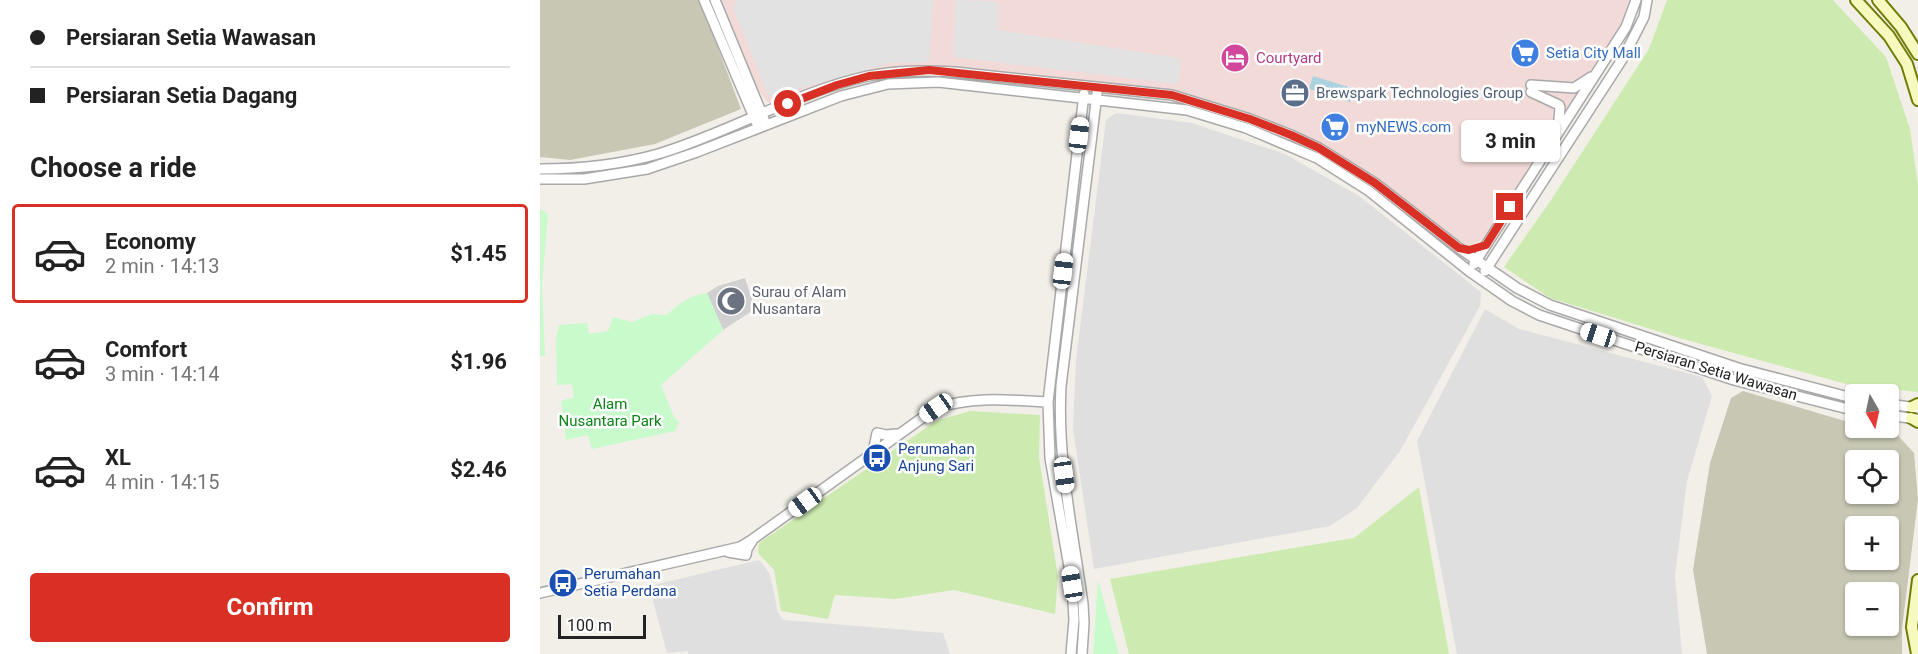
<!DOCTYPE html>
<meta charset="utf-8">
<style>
:root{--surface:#fff;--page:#f6f6f6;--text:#222;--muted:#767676;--line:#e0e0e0;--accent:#d93025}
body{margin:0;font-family:Roboto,sans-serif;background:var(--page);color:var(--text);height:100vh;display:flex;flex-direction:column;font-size:22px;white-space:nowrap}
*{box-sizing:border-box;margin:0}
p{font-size:20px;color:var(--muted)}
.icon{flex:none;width:33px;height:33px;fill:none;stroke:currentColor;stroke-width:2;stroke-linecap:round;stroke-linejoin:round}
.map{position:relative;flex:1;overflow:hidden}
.sheet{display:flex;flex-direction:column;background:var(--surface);width:540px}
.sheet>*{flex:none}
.top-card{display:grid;align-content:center;height:132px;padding:0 30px;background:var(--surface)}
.needle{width:39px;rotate:171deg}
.controls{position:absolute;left:1305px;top:384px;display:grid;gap:12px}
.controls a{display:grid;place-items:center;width:54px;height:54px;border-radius:6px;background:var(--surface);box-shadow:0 2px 4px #0004;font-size:30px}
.scale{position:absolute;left:18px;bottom:15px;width:88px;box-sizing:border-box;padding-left:6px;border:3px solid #222;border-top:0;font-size:16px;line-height:21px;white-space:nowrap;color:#222;-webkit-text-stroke:4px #fff;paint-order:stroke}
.end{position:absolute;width:27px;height:27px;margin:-14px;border:8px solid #d93025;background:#fff;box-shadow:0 0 0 3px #fff}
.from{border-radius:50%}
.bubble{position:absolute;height:42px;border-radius:6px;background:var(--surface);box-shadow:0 2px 4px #0004;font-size:20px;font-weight:700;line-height:42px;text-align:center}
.car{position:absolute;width:18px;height:36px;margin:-18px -9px;border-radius:8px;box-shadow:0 0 4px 2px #0007;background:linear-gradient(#fff 24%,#345 0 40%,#fff 0 76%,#345 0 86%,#fff 0)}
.top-card b{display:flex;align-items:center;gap:21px;height:57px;font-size:22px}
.top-card b+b{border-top:2px solid var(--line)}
.top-card i{width:15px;height:15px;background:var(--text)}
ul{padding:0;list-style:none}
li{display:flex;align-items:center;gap:18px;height:99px;margin:0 12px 9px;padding:0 18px;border:3px solid transparent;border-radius:6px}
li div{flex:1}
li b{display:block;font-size:22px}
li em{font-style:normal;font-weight:700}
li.on{border-color:var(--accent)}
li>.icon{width:54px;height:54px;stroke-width:1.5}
h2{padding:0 30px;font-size:27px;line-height:72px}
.cta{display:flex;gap:12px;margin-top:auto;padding:12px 30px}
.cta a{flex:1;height:69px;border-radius:6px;background:var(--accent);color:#fff;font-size:24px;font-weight:700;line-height:69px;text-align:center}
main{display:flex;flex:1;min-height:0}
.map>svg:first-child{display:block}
.residential{fill:#e0dfdf}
.commercial{fill:#f2dad9}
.religious{fill:#d0d0d0}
.construction{fill:#c7c7b4;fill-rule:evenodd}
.grass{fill:#cdebb0}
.park{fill:#c8facc}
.parking{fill:#e2e2e2}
.water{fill:#aad3df}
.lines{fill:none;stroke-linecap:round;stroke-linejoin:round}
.tertiary-casing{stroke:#a9a9a9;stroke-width:12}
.secondary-casing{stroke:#707d05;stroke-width:14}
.tertiary{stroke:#fff;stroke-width:9}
.secondary{stroke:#f7fabf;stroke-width:10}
.route{stroke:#d93025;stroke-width:8}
.labels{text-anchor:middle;stroke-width:5;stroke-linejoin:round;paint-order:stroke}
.shop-label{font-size:15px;fill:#366cbe;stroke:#fff;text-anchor:start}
.hotel-label{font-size:15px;fill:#b23c85;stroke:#fff;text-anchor:start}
.service-label{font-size:15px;fill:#4e5e75;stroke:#fff;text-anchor:start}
.worship-label{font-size:15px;fill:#5b616d;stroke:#fff;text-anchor:start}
.street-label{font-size:15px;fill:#222;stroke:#fff}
.park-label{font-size:15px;fill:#0c8416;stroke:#fff}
.transit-label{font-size:15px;fill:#164399;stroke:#fff;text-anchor:start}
</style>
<main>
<section class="sheet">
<div class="top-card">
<b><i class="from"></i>Persiaran Setia Wawasan</b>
<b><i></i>Persiaran Setia Dagang</b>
</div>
<h2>Choose a ride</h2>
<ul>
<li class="on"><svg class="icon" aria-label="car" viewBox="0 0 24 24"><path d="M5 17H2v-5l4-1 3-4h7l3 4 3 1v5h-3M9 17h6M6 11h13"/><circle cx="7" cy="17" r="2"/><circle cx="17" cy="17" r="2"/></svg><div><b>Economy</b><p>2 min · 14:13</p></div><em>$1.45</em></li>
<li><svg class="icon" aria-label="car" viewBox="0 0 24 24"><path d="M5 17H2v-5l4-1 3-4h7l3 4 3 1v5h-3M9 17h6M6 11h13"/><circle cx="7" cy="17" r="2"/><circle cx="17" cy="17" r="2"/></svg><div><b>Comfort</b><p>3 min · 14:14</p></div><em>$1.96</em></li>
<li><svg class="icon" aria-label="car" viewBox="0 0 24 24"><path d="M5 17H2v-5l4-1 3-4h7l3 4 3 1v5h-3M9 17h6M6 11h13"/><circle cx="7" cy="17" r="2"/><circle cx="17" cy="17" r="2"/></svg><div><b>XL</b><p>4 min · 14:15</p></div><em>$2.46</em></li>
</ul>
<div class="cta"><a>Confirm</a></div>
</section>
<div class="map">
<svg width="1378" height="654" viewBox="0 0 1378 654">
<rect width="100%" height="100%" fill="#f2efe9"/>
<!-- residential -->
<path class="residential" d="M576,113l76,10 93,31 74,42 122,96 -1,14 -80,145 -43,57 -27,18 -236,43 -21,-140 3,-69 30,-240z
M945,309l34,20 183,48 10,19 -25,85 -12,95 7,78h-225l-40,-213z
M219,560l11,14 8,39 6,7 159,13 7,21h-262v-3l-21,2 -18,-67z"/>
<!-- commercial -->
<path class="commercial" d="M181,0h908l-8,24 -138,216 -19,7 -143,-102 -147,-53 -277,-24 -115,34 -12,1 -3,-1 -14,-20z"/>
<!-- religious -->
<path class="religious" d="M205,278l10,31 -32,21 -16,-37 11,-7z"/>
<!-- construction -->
<path class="construction" d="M0,0h160l41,109 -86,35 -85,16 -30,-3z
M1203,391l112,33 1,4h35l23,25 4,46 -16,130v25h-195l-14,-84 17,-107 21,-65zM1316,460h32v34h-32zM1316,526h32v34h-32zM1316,592h32v34h-32z"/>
<!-- grass -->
<path class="grass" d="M1127,0h166l53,57 24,72 8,56v207l-68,-7 -167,-46 -133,-41 -46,-31 47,-67 98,-151z
M430,411l70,4 -1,42 19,120 -3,37 -101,-24 -59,9 -60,-4 -7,24 -47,-8 -7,-41 -16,-17 1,-10 177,-122z
M879,487l30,167h-320l-19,-75 244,-41z"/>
<!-- park -->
<path class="park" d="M0,209l8,5 -6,70 3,72h-5z
M167,293l16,37 -62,55 13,32 5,5 -4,9 -83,18 -4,-14 -22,5 -5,-39 13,-4 -2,-13 -15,1 -1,-46 3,-14 28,-2 2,11 19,-3 5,-14 19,5 20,-8 15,1c11,-11 23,-20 40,-22z
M558,580l21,74h-26z"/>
<!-- parking -->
<path class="parking" d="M196,0h197l-4,62 -39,1 -121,34 -36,-89z
M416,0l37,1 6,4 -1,25 180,28 3,2 -3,24 -225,-27z"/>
<!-- water -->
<path class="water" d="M773,76l42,13 -5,13 -41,-13z"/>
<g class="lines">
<!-- tertiary casing -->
<g class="tertiary-casing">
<path id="tertiary" d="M164,0l52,122
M175,0l49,119
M991,85l43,3 17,-11
M991,92l28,13 1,3 -2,21
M0,169c40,0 79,-4 118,-15 71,-21 137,-62 210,-78 29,-6 58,-6 87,-4l217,23 78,24 41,16 28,13 56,35 84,65 58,40 33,17 188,63 118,31
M0,179h44l63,-10 50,-17 144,-56 47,-12 50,-2 249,28 59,18 71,30 52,33 100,80 43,30 27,14 195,65 122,31
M934,264l152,-237 10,-27
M945,271l138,-213 21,-41 3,-17
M1348,404l30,4
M1348,415l28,4
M333,452l4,-19 9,2 11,-1
M188,552l18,3 1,-6 5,-8
M0,593l200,-46 13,-8 183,-131c38,-12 73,-8 112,-6
M531,654l3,-34 -2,-36 -22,-126 -2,-56 36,-308
M542,654l2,-31 -1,-19c-10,-72 -26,-145 -22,-218l36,-292"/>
</g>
<!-- secondary casing -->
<g class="secondary-casing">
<path id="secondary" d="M1316,0l33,36 18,28 11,36
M1338,0l23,27 17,27
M1372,407l6,-3
M1371,418l7,4
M1377,654l-5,-27 6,-47"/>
</g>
<!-- tertiary -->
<use href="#tertiary" class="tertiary"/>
<!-- secondary -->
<use href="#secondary" class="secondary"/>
</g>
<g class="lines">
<!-- route -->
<path class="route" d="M248,104l49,-19 32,-9 60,-6 243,25 78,24 41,16 28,13 56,35 84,65 10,2 17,-5 24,-38"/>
</g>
<!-- icons -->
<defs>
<g id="supermarket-disc" transform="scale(1.5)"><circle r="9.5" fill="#3f7fe0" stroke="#fff"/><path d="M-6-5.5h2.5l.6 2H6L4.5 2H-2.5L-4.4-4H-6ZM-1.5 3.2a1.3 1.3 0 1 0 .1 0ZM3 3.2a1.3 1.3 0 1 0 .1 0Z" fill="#fff"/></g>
<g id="hotel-disc" transform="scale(1.5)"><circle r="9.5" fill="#d1479c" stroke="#fff"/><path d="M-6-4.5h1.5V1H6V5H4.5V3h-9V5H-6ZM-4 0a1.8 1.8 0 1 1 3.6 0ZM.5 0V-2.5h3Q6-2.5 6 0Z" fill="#fff"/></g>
<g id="office-disc" transform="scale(1.5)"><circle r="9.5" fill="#5c6f8a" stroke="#fff"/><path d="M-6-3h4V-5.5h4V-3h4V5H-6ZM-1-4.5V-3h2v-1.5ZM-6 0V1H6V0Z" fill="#fff"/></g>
<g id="mosque-disc" transform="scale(1.5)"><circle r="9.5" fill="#6b7280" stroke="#fff"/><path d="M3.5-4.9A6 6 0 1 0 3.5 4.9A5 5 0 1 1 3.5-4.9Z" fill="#fff"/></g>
<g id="bus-disc" transform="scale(1.5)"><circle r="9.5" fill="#1a4fb4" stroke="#fff"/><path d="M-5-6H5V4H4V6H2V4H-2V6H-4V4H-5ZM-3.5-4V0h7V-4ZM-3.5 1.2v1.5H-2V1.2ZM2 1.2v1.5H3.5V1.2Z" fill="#fff"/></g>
</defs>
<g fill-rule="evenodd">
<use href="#supermarket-disc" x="985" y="53"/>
<use href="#hotel-disc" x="695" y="58"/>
<use href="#office-disc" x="755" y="93"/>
<use href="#supermarket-disc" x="795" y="127"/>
<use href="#mosque-disc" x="191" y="301"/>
<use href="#bus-disc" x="337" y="458"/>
<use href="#bus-disc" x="23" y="583"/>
</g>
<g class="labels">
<!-- shop labels -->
<g class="shop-label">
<text x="1006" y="58">Setia City Mall</text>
<text x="816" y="132">myNEWS.com</text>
</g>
<!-- hotel labels -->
<g class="hotel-label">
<text x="716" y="63">Courtyard</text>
</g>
<!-- service labels -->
<g class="service-label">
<text x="776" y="98">Brewspark Technologies Group</text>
</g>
<!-- worship labels -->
<g class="worship-label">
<text x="212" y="297">Surau of Alam<tspan x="212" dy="17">Nusantara</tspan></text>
</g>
<!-- street labels -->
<g class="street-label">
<text transform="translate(1176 371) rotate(17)" y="5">Persiaran Setia Wawasan</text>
</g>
<!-- park labels -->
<g class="park-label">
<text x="70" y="409">Alam<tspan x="70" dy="17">Nusantara Park</tspan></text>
</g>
<!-- transit labels -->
<g class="transit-label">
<text x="358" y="454">Perumahan<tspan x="358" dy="17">Anjung Sari</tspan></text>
<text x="44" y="579">Perumahan<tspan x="44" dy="17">Setia Perdana</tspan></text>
</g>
</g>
</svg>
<div class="controls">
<a><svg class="needle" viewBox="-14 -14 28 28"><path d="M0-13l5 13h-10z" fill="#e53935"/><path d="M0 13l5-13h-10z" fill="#767676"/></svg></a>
<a><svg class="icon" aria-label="locate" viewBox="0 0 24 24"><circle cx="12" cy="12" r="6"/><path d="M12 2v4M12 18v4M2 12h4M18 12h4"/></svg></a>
<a>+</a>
<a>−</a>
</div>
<div class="scale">100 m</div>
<i class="end from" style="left:248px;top:104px"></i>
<i class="end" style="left:970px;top:207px"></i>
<div class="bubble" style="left:921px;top:120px;width:99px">3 min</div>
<i class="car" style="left:539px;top:135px;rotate:7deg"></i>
<i class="car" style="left:523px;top:271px;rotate:7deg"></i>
<i class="car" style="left:1058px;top:335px;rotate:288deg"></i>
<i class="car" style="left:396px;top:408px;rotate:235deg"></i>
<i class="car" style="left:524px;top:475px;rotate:172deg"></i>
<i class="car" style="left:265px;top:502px;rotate:234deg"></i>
<i class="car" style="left:532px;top:584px;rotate:351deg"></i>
</div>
</main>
